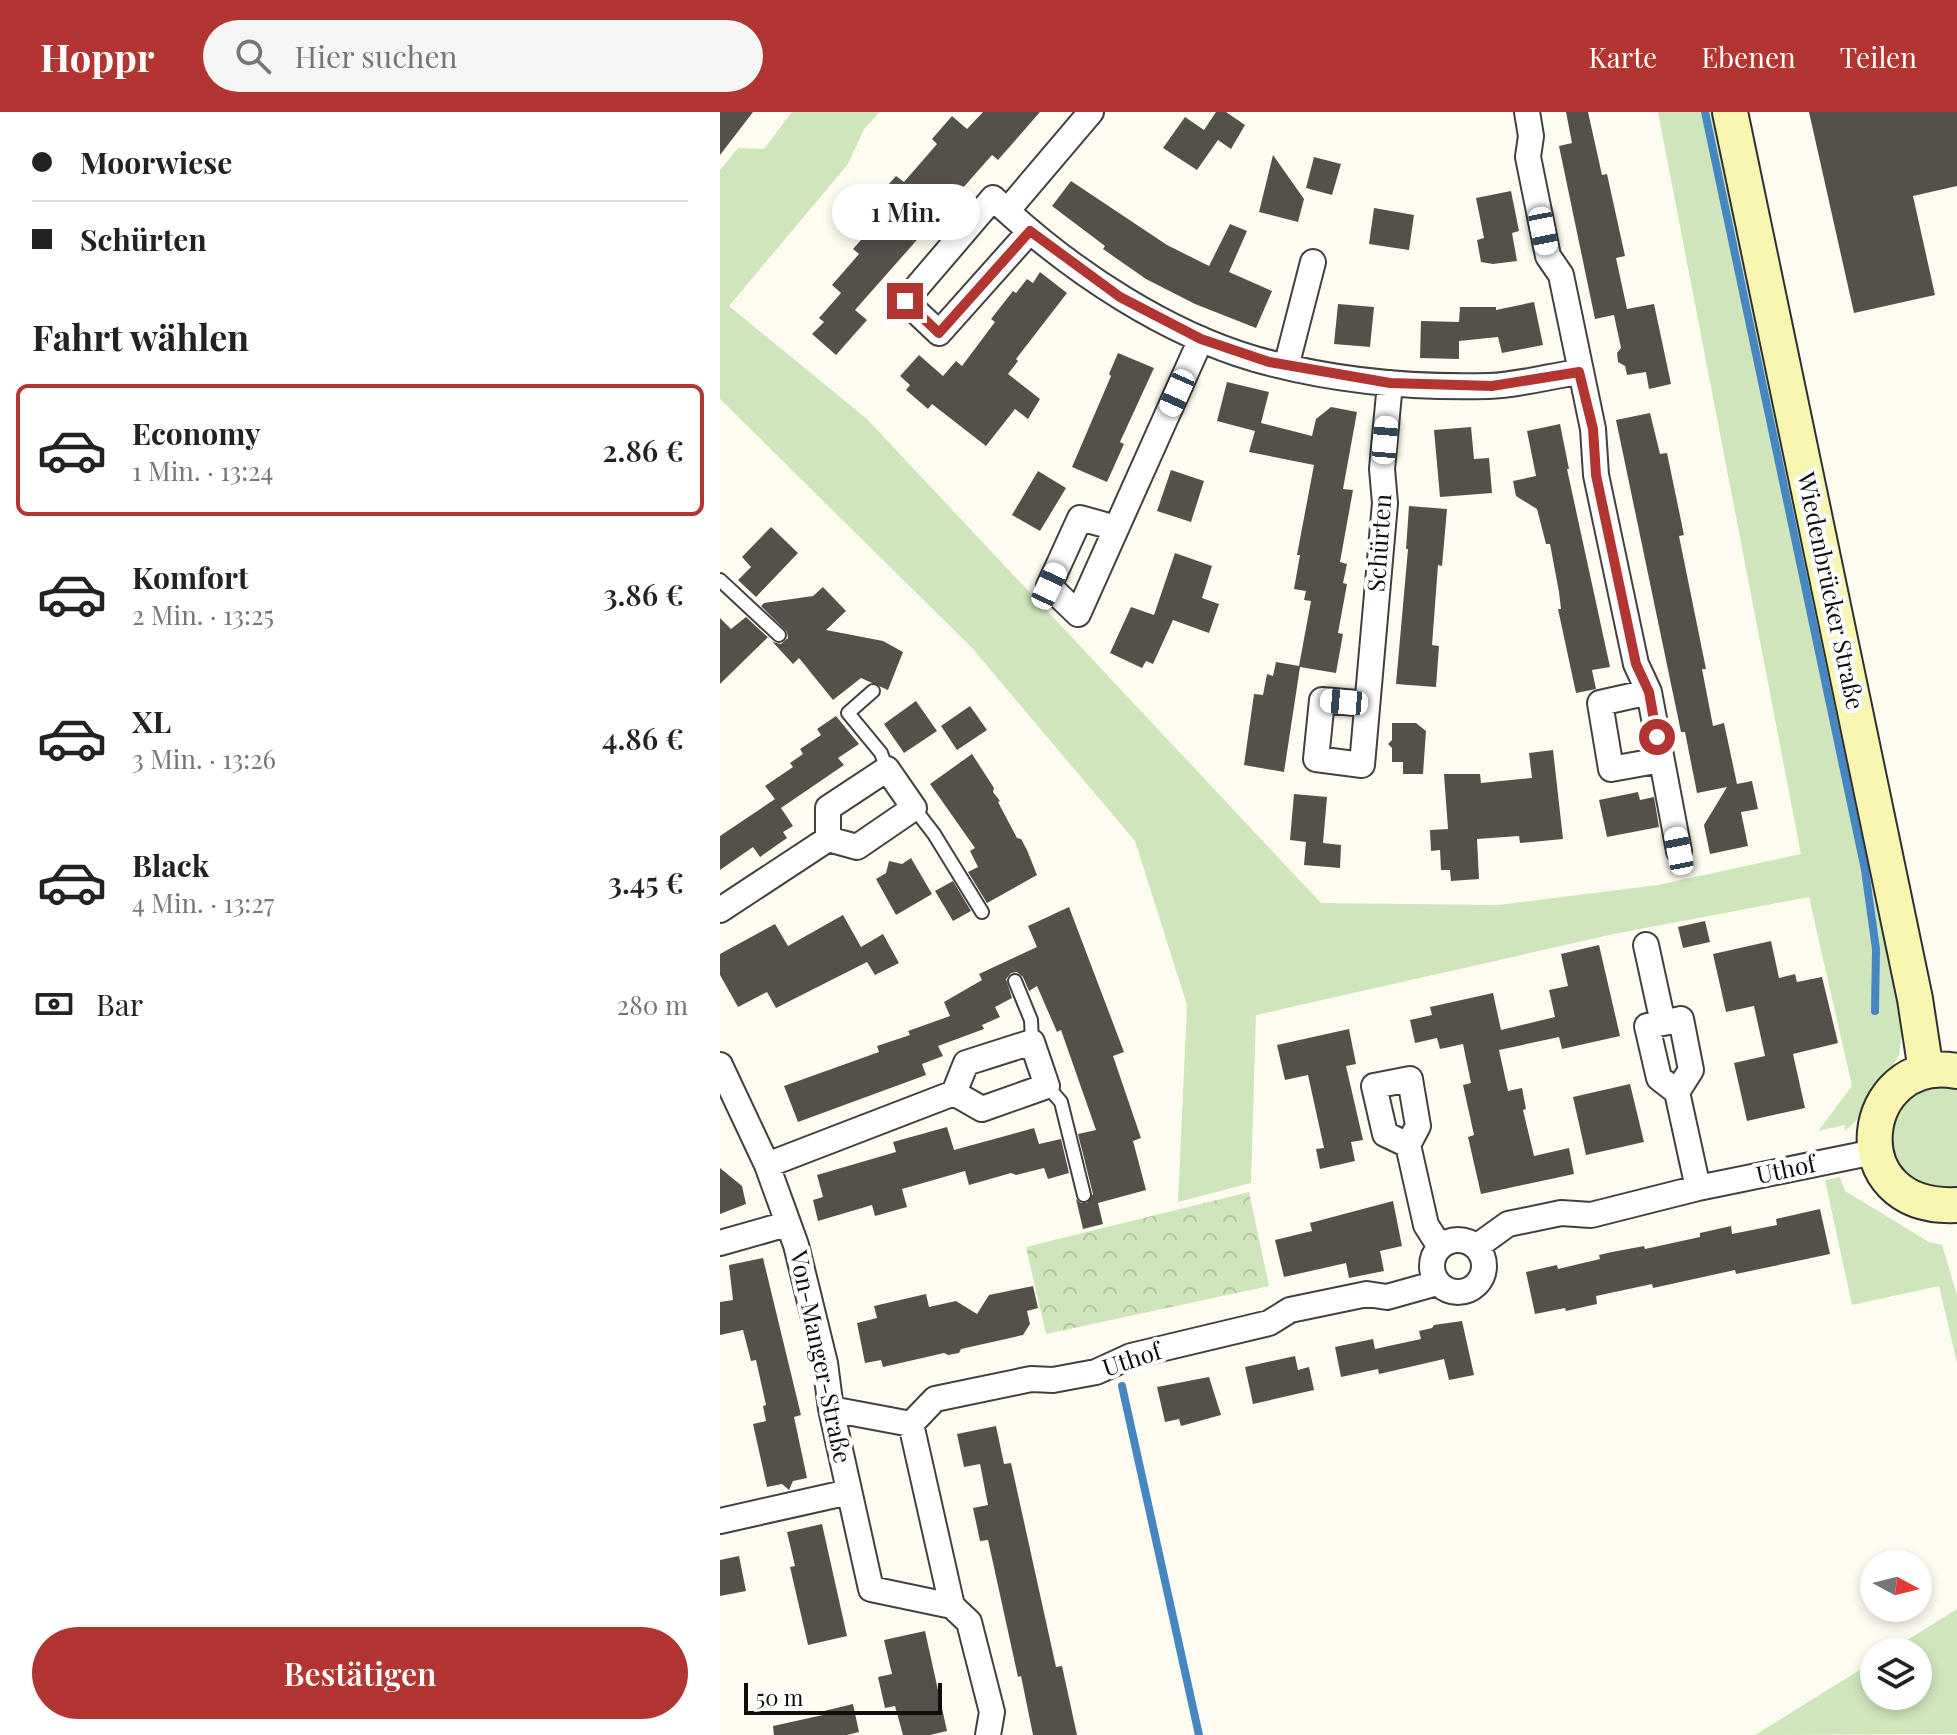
<!DOCTYPE html>
<html lang="de">
<meta charset="utf-8">
<style>
:root{--surface:#fff;--page:#f6f6f6;--text:#222;--muted:#767676;--line:#e0e0e0;--accent:#b33531}
body{margin:0;font-family:"Playfair Display",serif;background:var(--page);color:var(--text);height:100vh;display:flex;flex-direction:column;font-size:30px;white-space:nowrap}
*{box-sizing:border-box;margin:0}
p{font-size:26px;color:var(--muted)}
.icon{flex:none;width:44px;height:44px;fill:none;stroke:currentColor;stroke-width:2;stroke-linecap:round;stroke-linejoin:round}
.map{position:relative;flex:1;overflow:hidden}
.sheet{display:flex;flex-direction:column;background:var(--surface);width:720px}
.sheet>*{flex:none}
.guide{display:grid;align-content:center;height:176px;padding:0 32px;background:var(--surface)}
.needle{width:52px;rotate:97deg}
.fabs{position:absolute;left:1140px;top:1438px;display:grid;gap:16px}
.fabs a{display:grid;place-items:center;width:72px;height:72px;border-radius:50%;background:var(--surface);box-shadow:0 4px 12px #0003;font-size:40px}
.scale{position:absolute;left:24px;bottom:20px;width:198px;box-sizing:border-box;padding-left:8px;border:4px solid #0e0e0e;border-top:0;font-size:22px;line-height:28px;white-space:nowrap;color:#0e0e0e;-webkit-text-stroke:6px #fff;paint-order:stroke}
.end{position:absolute;width:36px;height:36px;margin:-18px;border:10px solid #b33531;background:#fff;box-shadow:0 0 0 4px #fff}
.from{border-radius:50%}
.bubble{position:absolute;height:56px;border-radius:28px;background:var(--surface);box-shadow:0 4px 12px #0003;font-size:26px;font-weight:600;line-height:56px;text-align:center}
.car{position:absolute;width:24px;height:48px;margin:-24px -12px;border-radius:10px;box-shadow:0 0 6px 2px #0007;background:linear-gradient(#fff 24%,#345 0 40%,#fff 0 76%,#345 0 86%,#fff 0)}
.guide b{display:flex;align-items:center;gap:28px;height:76px;font-size:30px}
.guide b+b{border-top:2px solid var(--line)}
.guide i{width:20px;height:20px;background:var(--text)}
ul{padding:0;list-style:none}
li{display:flex;align-items:center;gap:24px;height:132px;margin:0 16px 12px;padding:0 16px;border:4px solid transparent;border-radius:12px}
li div{flex:1}
li b{display:block;font-size:30px}
li em{font-style:normal;font-weight:600}
li.current{border-color:var(--accent)}
li>.icon{width:72px;height:72px;stroke-width:1.5}
h2{padding:0 32px;font-size:36px;line-height:96px}
.pay{display:flex;align-items:center;gap:20px;height:88px;padding:0 32px;font-size:30px}
.pay p{margin-inline-start:auto}
.cta{display:flex;gap:16px;margin-top:auto;padding:16px 32px}
.cta a{flex:1;height:92px;border-radius:48px;background:var(--accent);color:#fff;font-size:32px;font-weight:600;line-height:92px;text-align:center}
header{display:flex;align-items:center;gap:48px;box-sizing:border-box;height:112px;padding:0 40px;background:var(--accent);color:#fff}
header strong{font-size:38px}
nav{display:flex;gap:44px;margin-inline-start:auto;font-size:28px}
.search{width:560px;height:72px;background:var(--page);display:flex;align-items:center;gap:20px;box-sizing:border-box;padding:0 28px;border-radius:44px;color:var(--muted);font-size:30px}
main{display:flex;flex:1;min-height:0}
.map>svg:first-child{display:block}
.grass{fill:#cfe6bc}
.park{fill:url(#park-crowns)}
.lines{fill:none;stroke-linecap:round;stroke-linejoin:round}
.stream{stroke:#4687c2;stroke-width:8}
.building{fill:#56504b}
.lane-casing{stroke:#414141;stroke-width:16}
.street-casing{stroke:#414141;stroke-width:28}
.secondary-casing{stroke:#303030;stroke-width:38}
.lane{stroke:#fff;stroke-width:12}
.street{stroke:#fff;stroke-width:24}
.secondary{stroke:#f8f6b1;stroke-width:34}
.route{stroke:#b33531;stroke-width:10}
.labels{text-anchor:middle;stroke-width:8;stroke-linejoin:round;paint-order:stroke}
.street-label{font-size:24px;fill:#0e0e0e;stroke:#fff}
</style>
<header>
<strong>Hoppr</strong>
<div class="search"><svg class="icon" aria-label="search" viewBox="0 0 24 24"><circle cx="10" cy="10" r="6"/><path d="M15 15l6 6"/></svg>Hier suchen</div>
<nav><a>Karte</a><a>Ebenen</a><a>Teilen</a></nav>
</header>
<main>
<section class="sheet">
<div class="guide">
<b><i class="from"></i>Moorwiese</b>
<b><i></i>Schürten</b>
</div>
<h2>Fahrt wählen</h2>
<ul>
<li class="current"><svg class="icon" aria-label="car" viewBox="0 0 24 24"><path d="M5 17H2v-5l4-1 3-4h7l3 4 3 1v5h-3M9 17h6M6 11h13"/><circle cx="7" cy="17" r="2"/><circle cx="17" cy="17" r="2"/></svg><div><b>Economy</b><p>1 Min. · 13:24</p></div><em>2.86 €</em></li>
<li><svg class="icon" aria-label="car" viewBox="0 0 24 24"><path d="M5 17H2v-5l4-1 3-4h7l3 4 3 1v5h-3M9 17h6M6 11h13"/><circle cx="7" cy="17" r="2"/><circle cx="17" cy="17" r="2"/></svg><div><b>Komfort</b><p>2 Min. · 13:25</p></div><em>3.86 €</em></li>
<li><svg class="icon" aria-label="car" viewBox="0 0 24 24"><path d="M5 17H2v-5l4-1 3-4h7l3 4 3 1v5h-3M9 17h6M6 11h13"/><circle cx="7" cy="17" r="2"/><circle cx="17" cy="17" r="2"/></svg><div><b>XL</b><p>3 Min. · 13:26</p></div><em>4.86 €</em></li>
<li><svg class="icon" aria-label="car" viewBox="0 0 24 24"><path d="M5 17H2v-5l4-1 3-4h7l3 4 3 1v5h-3M9 17h6M6 11h13"/><circle cx="7" cy="17" r="2"/><circle cx="17" cy="17" r="2"/></svg><div><b>Black</b><p>4 Min. · 13:27</p></div><em>3.45 €</em></li>
</ul>
<div class="pay"><svg class="icon" aria-label="cash" viewBox="0 0 24 24"><path d="M3 7h18v10H3z"/><circle cx="12" cy="12" r="2"/></svg>Bar<p>280 m</p></div>
<div class="cta"><a>Bestätigen</a></div>
</section>
<div class="map">
<svg width="1237" height="1623" viewBox="0 0 1237 1623">
<defs>
<pattern id="park-crowns" width="20" height="18" patternUnits="userSpaceOnUse" patternTransform="scale(2)"><rect width="20" height="18" fill="#cfe6bc"/><path d="M2 6a3 3 0 1 1 6 0M12 15a3 3 0 1 1 6 0" fill="none" stroke="#b1c4a0"/></pattern>
</defs>
<rect width="100%" height="100%" fill="#fefcf0"/>
<!-- grass -->
<path class="grass" d="M72,0h88l-16,17 -16,35 -119,142 138,113 454,484 178,2 159,-20 143,-31 -143,-742h63l174,866 7,56 -3,21 -11,20 -15,16 -12,25 -16,15v-6l-27,6 34,-45 -43,-189 -195,37 -358,81 -5,168 -73,19 9,-197 -52,-164 -163,-193 -252,-249v-229l18,-22 26,1z
M1214,972l23,3v102l-17,2 -33,-12 -18,-29 4,-35 10,-15z
M1120,1065l5,14 84,51 13,3 15,50v68l-18,-77 -87,19 -27,-125z
M1237,1497v125l-202,1 119,-74v35h44v-44h-30z"/>
<!-- park -->
<path class="park" d="M529,1080l20,94 -223,48 -20,-87z"/>
<g class="lines">
<!-- stream -->
<path class="stream" d="M985,0l160,758 11,79 -1,62
M402,1274l77,349"/>
</g>
<!-- building -->
<path class="building" d="M0,0h33l-33,43z
M263,0h57l-42,48 -6,-5 -137,155 12,10 -31,35 -24,-21 12,-12 -5,-4 22,-25 -9,-8 27,-31 -6,-5 30,-34 -12,-11 25,-28 8,6 33,-38 -5,-5 20,-23 15,13z
M496,0h10l19,13 -14,24 -13,-9 -21,30 -34,-22 22,-31 19,13z
M846,0h22l14,63 5,-1 18,82 -9,2 11,51 27,-5 17,80 -22,5 -3,-17 -19,3 -2,-9 -7,-4 -1,-9 4,-5 -7,-33 -19,4 -36,-173 13,-3z
M1089,0h148v74l-44,10 22,99 -81,18z
M553,43l31,44 -6,23 -39,-10z
M594,45l27,7 -9,31 -26,-7z
M351,69l96,64 42,21 21,-42 17,7 -18,41 43,19 -16,37 -61,-24 -49,-25 -43,-30 2,-3 -53,-40z
M791,79l8,40 -7,2 5,28 -24,3 -12,-2 -4,-22 7,-2 -8,-40z
M654,96l40,7 -5,35 -40,-6z
M320,160l27,21 -51,66 2,2 -10,13 32,25 -12,20 -13,-10 -29,37 -54,-42 -4,5 -22,-19 4,-5 -10,-9 19,-21 24,21 13,-15 6,5 33,-44 -4,-3 22,-28 3,2 11,-14 6,4z
M814,190l9,43 -41,8 -4,-16 -39,4v18l-39,-1 1,-37 38,1 1,-15h36v3z
M618,192l36,3 -4,40 -36,-3z
M398,241l36,15 -34,74 4,2 -17,38 -35,-15 39,-91 -2,-2z
M507,270l42,10 -8,31 51,13 4,-17 15,-12 26,5 -14,77 10,1 -13,72 7,2 -4,19 4,1 -9,49 5,1 -7,39 -36,-6 -16,105 -40,-7 10,-71 9,1 4,-21 6,2 3,-14 23,4 12,-65 -7,-1 2,-9 -12,-2 6,-34h-3l17,-90 -65,-13 6,-21 -38,-10z
M930,301l10,41 7,-1 17,82 -5,1 27,133h-4l11,57 11,-3 13,61 15,-3 6,28 -17,3 7,34 -38,8 -6,-29 23,-38 -30,6 -12,-61h-4l-65,-312z
M840,312l9,45h-2l43,198 -18,3 4,19 -20,4 -18,-84h3l-2,-17 -9,-48h-4l-9,-35 -21,-13 -3,-15 23,-5 -9,-45z
M751,315l3,32 15,-1 3,35 -52,4 -6,-67z
M451,358l33,11 -13,41 -34,-11z
M318,359l28,17 -26,43 -28,-16z
M689,394l38,3 -5,57 -4,-1 -6,80 7,1 -3,41 -40,-3 12,-135h-2z
M51,415l27,26 -42,44 -18,-17 13,-13 -9,-10z
M455,441l37,13 -10,32 17,6 -10,29 -36,-13 -20,44 -7,-3 -4,7 -32,-15 21,-46 23,8z
M103,475l23,24 -20,19 57,11 20,11 -15,38 -27,-12 -28,22 -34,-42 -6,6 -25,-27 -48,47v-66l11,11 15,-12 27,25 8,2 7,-6 -1,-6 -26,-26 3,-3 49,-7z
M196,589l21,30 -33,22 -20,-29z
M250,594l17,24 -30,20 -16,-24z
M116,604l23,28 -21,14 6,7 -63,43 12,18 -10,6 4,6 -27,19 -7,-10 -33,23v-34l55,-37 -10,-13 28,-19 -3,-4 13,-9 -3,-5 21,-14 -4,-6z
M672,611h24l10,8 -3,43h-20v-12h-11v-14l-4,-4 4,-4z
M833,638l10,89 -43,4 -1,-7 -42,3 2,40 -28,2 -1,-11h-9l-1,-20 -9,1 -1,-21 18,-1 -4,-55h36l1,9 51,-5 -3,-25z
M252,642l22,34 -1,4 7,9 -2,1 19,36 4,1 6,11 10,25 -50,28 -19,-31 10,-5 -8,-16 5,-3 -45,-64z
M918,680l2,8 14,-3 5,30 -52,10 -8,-37z
M574,682l33,3 -4,46 18,2 -1,23 -36,-3 2,-23 -16,-2z
M191,746l21,36 -36,21 -20,-36 10,-6 3,-12 13,3z
M233,769l18,30 -18,10 -18,-30z
M349,795l55,145 -11,4 28,82 -8,3 13,49 -48,13 5,21 -20,5 -7,-30 5,4h6l6,-9 -15,-60 18,-4 -35,-100 -4,2 -20,-46 -8,5 -6,-14 -6,-5 -6,1 -5,6 6,19 -17,9 5,10 -18,8 2,4 -46,17 5,10 -21,8 4,11 -128,47 -14,-36 95,-34 -2,-6 33,-11 -2,-4 42,-15 -6,-14 38,-22 -3,-6 58,-27 -9,-21z
M123,803l18,32 22,-13 16,29 -24,12 -8,-13 -91,46 -9,-16 -29,15 -18,-32v-21l55,-30 13,22z
M985,809l5,21 -27,6 -5,-21z
M1051,829l8,37 16,-4 2,8 25,-5 16,66 -45,11 12,54 -58,13 -13,-58 31,-7 -11,-50 -28,6 -13,-58z
M879,833l21,91 -58,13 -3,-12 -60,13 9,41 14,-3 4,21 -3,1 11,46 35,-8 5,26 -93,20 -13,-57 6,-2 -11,-50 8,-2 -8,-39 -23,5 -3,-11 -22,5 -5,-23 22,-5 -2,-8 63,-14 8,37 54,-13 -6,-27 19,-4 -7,-32z
M629,917l7,35 -10,2 17,74 -12,2 4,19 -35,8 -4,-20 8,-1 -16,-73 -23,5 -8,-35z
M910,972l14,58 -58,13 -13,-58z
M227,1015l7,23 80,-22 5,16 22,-5 8,34 -21,6 -4,-11 -28,7 -5,-2 -42,12 -4,-14 -63,18 5,18 -32,9 -3,-11 -54,16 -5,-21 10,-3 -6,-22 79,-23 -3,-10z
M0,1056l22,18 4,18 -26,10z
M673,1089l9,45 -22,5 4,20 -35,7 -3,-15 -62,14 -9,-37 37,-9 -2,-8z
M1100,1097l10,45 -94,20 -1,-4 -82,18 -1,-4 -56,12 1,8 -31,7 -1,-3 -30,6 -9,-42 31,-7 1,4 42,-10 -1,-4 13,-3 32,-6 1,3 55,-12v-4l31,-7 1,8 45,-9 -1,-6z
M43,1146l38,157 -7,2 13,61 -14,3 -4,9 -7,-6 -15,3 -14,-63 13,-3 -3,-15 3,-1 -10,-45 -5,1 -8,-31 -23,5v-33l13,-2 -4,-35z
M313,1174l5,22 -11,3 3,13 -7,11 -62,14 -2,4 -11,2 -4,-2 -61,14 -2,-7 -16,3 -8,-40 20,-5 -3,-12 52,-12 3,13 27,-6 21,13 12,-19z
M742,1209l12,54 -25,5 -5,-21 -65,15 -1,-5 -37,8 -6,-30 38,-8 2,10 46,-10 -2,-8 13,-3 2,-3z
M575,1244l3,14 11,-3 5,23 -61,14 -8,-37z
M489,1265l12,38 -40,11 -2,-7 -14,3 -8,-35z
M276,1314l8,38 7,-1 45,204 6,-1 15,69h-44l-12,-59 -3,1 -30,-137 -8,1 -7,-33 15,-3 -8,-41 -16,3 -7,-33z
M102,1412l25,112 -39,9 -18,-78 5,-1 -8,-34z
M19,1444l7,35 -26,5v-36z
M205,1519l22,100 -17,4h-27l-8,-29 -10,2 -7,-31 14,-3 -8,-34z
M133,1592l6,28 -12,3h-73l-1,-9 50,-11 1,-4z"/>
<g class="lines">
<!-- lane casing -->
<g class="lane-casing">
<path id="lane" d="M0,468l59,55
M153,579l-25,22 33,40 6,16
M194,696l20,26 48,78
M295,869l16,39 1,22
M327,974l14,16 23,93"/>
</g>
<!-- street casing -->
<g class="street-casing">
<path id="street" d="M807,0l4,24 -3,21 20,99 13,19 32,154 3,46 40,189 13,28 30,159
M287,99c68,62 159,122 248,148 74,21 157,29 234,27 30,-1 61,-10 90,-14
M310,119l-91,102 -34,-32 88,-103 14,13 84,-99
M566,255l27,-105
M396,416l-36,-10 -31,68 29,28 123,-275
M929,580l-49,11 11,66 50,-9
M647,592l-45,-4 -6,59 46,6 23,-262 -3,-34 8,-86
M0,798l108,-71 29,8 57,-39 -27,-39 -59,39v31
M926,833l17,78 18,-4 10,51 -14,22 21,96
M943,911l-16,3 12,52 18,14
M0,953l47,100 29,80 29,118 6,46 40,180 81,17
M688,1033l-23,-11 -11,-48 36,-7 8,47 -10,19 18,80 14,22
M47,1053l187,-72 28,16 65,-23 -15,-44 -66,21 -12,30
M712 1154a26 26 0 1 1 52 0a26 26 0 1 1-52 0Z
M0,1131l67,-19
M756,1135l32,-23 53,-11 30,2 107,-27 176,-36
M111,1297l80,15 24,-25 96,-20 22,1 43,-8 35,-16 138,-33 21,-13 77,-16 20,3 50,-14
M191,1312l41,182 17,16 23,90 -4,23
M0,1409l129,-29"/>
</g>
<!-- secondary casing -->
<g class="secondary-casing">
<path id="secondary" d="M1010,0l185,887 11,72
M1237,959c-98,-19 -121,140 0,134"/>
</g>
<!-- lane -->
<use href="#lane" class="lane"/>
<!-- street -->
<use href="#street" class="street"/>
<!-- secondary -->
<use href="#secondary" class="secondary"/>
</g>
<g class="lines">
<!-- route -->
<path class="route" d="M185,189l34,32 91,-102 90,66 81,42 68,23 121,21 102,3 87,-14 14,57 3,46 40,189 13,28 8,45"/>
</g>
<g class="labels">
<!-- street labels -->
<g class="street-label">
<text transform="translate(660 431) rotate(-86)" y="8">Schürten</text>
<text transform="translate(1110 479) rotate(78)" y="8">Wiedenbrücker Straße</text>
<text transform="translate(1066 1058) rotate(-12)" y="8">Uthof</text>
<text transform="translate(100 1245) rotate(78)" y="8">Von-Manger-Straße</text>
<text transform="translate(412 1248) rotate(-18)" y="8">Uthof</text>
</g>
</g>
</svg>
<div class="fabs">
<a><svg class="needle" viewBox="-14 -14 28 28"><path d="M0-13l5 13h-10z" fill="#e53935"/><path d="M0 13l5-13h-10z" fill="#767676"/></svg></a>
<a><svg class="icon" aria-label="layers" viewBox="0 0 24 24"><path d="M12 4l9 5-9 5-9-5zM3 14l9 5 9-5"/></svg></a>
</div>
<div class="scale">50 m</div>
<i class="end from" style="left:937px;top:625px"></i>
<i class="end" style="left:185px;top:189px"></i>
<div class="bubble" style="left:112px;top:72px;width:148px">1 Min.</div>
<i class="car" style="left:823px;top:119px;rotate:169deg"></i>
<i class="car" style="left:457px;top:281px;rotate:204deg"></i>
<i class="car" style="left:665px;top:328px;rotate:5deg"></i>
<i class="car" style="left:329px;top:474px;rotate:25deg"></i>
<i class="car" style="left:624px;top:590px;rotate:275deg"></i>
<i class="car" style="left:959px;top:739px;rotate:349deg"></i>
</div>
</main>
